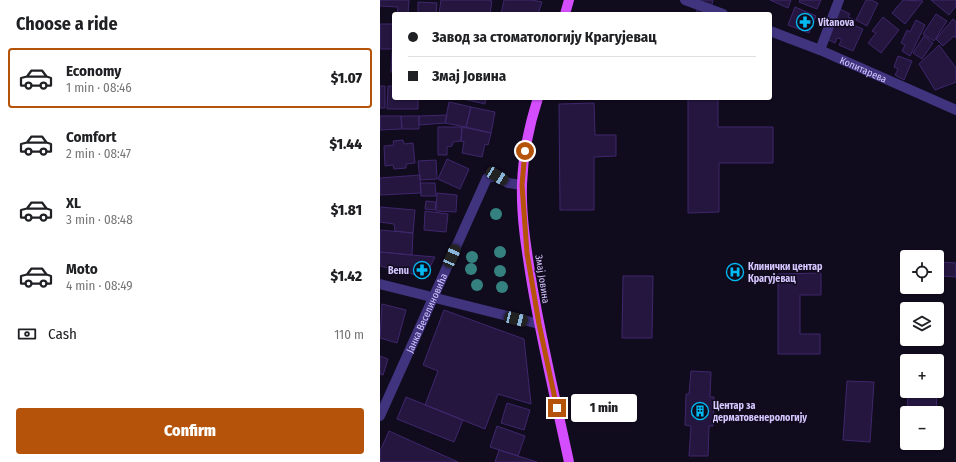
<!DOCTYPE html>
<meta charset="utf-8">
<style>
:root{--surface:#fff;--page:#f6f6f6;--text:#202124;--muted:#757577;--line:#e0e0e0;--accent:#b45309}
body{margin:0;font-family:"Fira Sans Condensed",sans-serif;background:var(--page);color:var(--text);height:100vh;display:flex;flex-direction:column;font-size:15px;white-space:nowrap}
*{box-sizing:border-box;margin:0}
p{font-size:13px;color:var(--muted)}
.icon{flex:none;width:22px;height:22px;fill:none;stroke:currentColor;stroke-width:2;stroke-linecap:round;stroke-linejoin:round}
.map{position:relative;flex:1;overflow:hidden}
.sheet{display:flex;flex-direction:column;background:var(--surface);width:380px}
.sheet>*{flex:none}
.top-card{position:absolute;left:12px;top:12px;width:380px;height:88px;border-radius:4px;box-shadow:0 1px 3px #0004;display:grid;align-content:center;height:88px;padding:0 16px;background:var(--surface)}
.fabs{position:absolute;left:520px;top:250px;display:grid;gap:8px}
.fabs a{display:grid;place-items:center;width:44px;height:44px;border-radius:4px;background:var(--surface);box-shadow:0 1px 3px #0004;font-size:20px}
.end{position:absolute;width:18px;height:18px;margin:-9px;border:5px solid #b45309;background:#fff;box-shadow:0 0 0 2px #fff}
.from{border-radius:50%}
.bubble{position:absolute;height:28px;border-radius:4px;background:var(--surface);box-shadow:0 1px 3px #0004;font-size:13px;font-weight:800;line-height:28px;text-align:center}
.car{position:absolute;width:12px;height:24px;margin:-12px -6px;border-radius:5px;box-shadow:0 0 3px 1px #0007;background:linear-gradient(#222 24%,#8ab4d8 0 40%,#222 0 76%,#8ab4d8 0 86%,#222 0)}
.top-card b{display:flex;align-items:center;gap:14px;height:38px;font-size:15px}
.top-card b+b{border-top:1px solid var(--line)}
.top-card i{width:10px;height:10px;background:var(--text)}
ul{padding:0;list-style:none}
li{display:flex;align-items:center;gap:12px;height:60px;margin:0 8px 6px;padding:0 8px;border:2px solid transparent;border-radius:4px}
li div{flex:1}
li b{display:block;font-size:15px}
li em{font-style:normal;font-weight:800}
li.on{border-color:var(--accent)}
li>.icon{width:36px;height:36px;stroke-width:1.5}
h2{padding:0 16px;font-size:18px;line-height:48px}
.pay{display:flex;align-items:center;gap:10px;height:44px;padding:0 16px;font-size:15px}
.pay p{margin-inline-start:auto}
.cta{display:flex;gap:8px;margin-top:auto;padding:8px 16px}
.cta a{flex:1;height:46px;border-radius:4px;background:var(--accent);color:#fff;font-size:16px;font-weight:800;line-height:46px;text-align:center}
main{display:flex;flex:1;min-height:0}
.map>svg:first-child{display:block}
.building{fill:#24163f;stroke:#3e276c}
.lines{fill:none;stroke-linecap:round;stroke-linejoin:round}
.minor{stroke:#40347f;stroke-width:10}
.major{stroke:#d44eff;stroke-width:10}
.tree{fill:#348180}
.route{stroke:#b45309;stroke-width:5}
.labels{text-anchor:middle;stroke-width:3;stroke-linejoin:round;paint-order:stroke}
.poi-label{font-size:10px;font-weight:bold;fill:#d5c7ff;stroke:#110b1e;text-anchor:start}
.street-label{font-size:10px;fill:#d5c7ff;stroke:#110b1e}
</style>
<main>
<section class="sheet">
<h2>Choose a ride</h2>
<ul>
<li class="on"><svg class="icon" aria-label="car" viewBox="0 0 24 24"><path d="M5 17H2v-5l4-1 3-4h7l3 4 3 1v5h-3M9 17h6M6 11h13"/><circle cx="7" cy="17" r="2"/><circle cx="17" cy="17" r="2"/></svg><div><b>Economy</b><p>1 min · 08:46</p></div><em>$1.07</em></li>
<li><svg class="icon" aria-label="car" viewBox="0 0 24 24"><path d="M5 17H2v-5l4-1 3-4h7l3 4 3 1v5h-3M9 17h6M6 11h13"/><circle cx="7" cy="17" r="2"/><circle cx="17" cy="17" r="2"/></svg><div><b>Comfort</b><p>2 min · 08:47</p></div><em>$1.44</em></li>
<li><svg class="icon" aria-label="car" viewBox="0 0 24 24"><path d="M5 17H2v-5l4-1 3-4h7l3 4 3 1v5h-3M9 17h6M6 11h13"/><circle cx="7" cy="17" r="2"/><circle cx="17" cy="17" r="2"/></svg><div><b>XL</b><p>3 min · 08:48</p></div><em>$1.81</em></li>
<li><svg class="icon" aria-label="car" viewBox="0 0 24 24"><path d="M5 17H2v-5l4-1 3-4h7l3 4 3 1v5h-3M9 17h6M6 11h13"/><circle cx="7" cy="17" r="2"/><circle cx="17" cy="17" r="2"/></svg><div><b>Moto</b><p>4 min · 08:49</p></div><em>$1.42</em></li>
</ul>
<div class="pay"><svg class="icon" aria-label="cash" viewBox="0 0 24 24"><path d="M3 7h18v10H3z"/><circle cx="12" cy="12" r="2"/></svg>Cash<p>110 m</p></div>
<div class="cta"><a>Confirm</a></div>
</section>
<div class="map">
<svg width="576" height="462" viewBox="0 0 576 462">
<rect width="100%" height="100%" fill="#110b1e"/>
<!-- building -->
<path class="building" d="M0,0h29l-1,14h-11l1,-7 -18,-1z
M61,0h47l4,1 -2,13h-51z
M124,0h28l10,2 -4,12h-37z
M321,0h12l-3,14 -14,-1z
M390,0h21l-3,8z
M420,0h21l-4,9 -18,-7z
M486,0h5l7,3 -11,23 -11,-6z
M523,0l20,1 -18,23 -13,-11z
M551,0h25v6l-7,9z
M38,2l19,1 -1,11h-18z
M415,7l21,9 -7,17 -21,-8z
M460,9l10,5 -2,3 7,3 -2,5 10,4 -10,22 -14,-6 3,-6 -5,-1 -2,5 -8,-4z
M556,14l11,7 -13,20 -11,-7z
M503,17l16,13 -18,23 -13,-10 8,-10 -4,-2z
M573,19l3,3v16l-2,-2 -11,10 -7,-7z
M536,20l9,5 -15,31 -8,-5 3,-6 -4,-2 6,-13 3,2z
M0,24h14v25h-14z
M544,36l9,7 -11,16 -9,-6z
M559,45l17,23v14l-21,8 -16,-26z
M12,51h2v21h-3z
M518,56l14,5 -8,19 -9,-5 3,-6 -4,-2z
M0,86h5v22h-5z
M8,86h6v12h24v11h-31z
M79,98h27l-1,6z
M308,98h30v29h55v36h-54v49l-31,1z
M69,102l22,5 -5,20 -21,-4z
M214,103l1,32h21v21l-22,1v53h-34l-1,-106z
M91,107l24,5 -4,21 -25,-6z
M67,115l-2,8 -26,2v-9z
M0,116h21l1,13 -22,1z
M21,116h18v13h-17z
M58,127h24l-1,14 -8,1 -1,4 -5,1v8h-9z
M82,127l29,6 -3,12 -3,-1 -3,13 -20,-4 2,-11 -3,-1z
M23,140l1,4 9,-1 2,20 -9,1v4l-12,1 -1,-4 -8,1 -1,-20 10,-1 -1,-4z
M67,159l22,10 -9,20 -22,-10z
M56,160l1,19 -17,1 -2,-19z
M40,175l1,18 -41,2v-17z
M40,183h15l1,13h-15z
M57,193l20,2 -1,17 -20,-1z
M46,201l10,1 -1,8 -10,-1z
M0,207l35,3 -2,23 -18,-2 -1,-7 -14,-2z
M45,211l23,3 -2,18 -22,-2z
M0,230l33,3 -1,22 -32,-3z
M0,252l32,3 23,2 -10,20 -45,-11z
M561,262l15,1v14l-15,-1z
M441,273v22h-21v39h20v20h-42v-80z
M243,276h30l-1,62h-30z
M2,304l24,6 -9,33 -17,-5z
M64,310l80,29 7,65 -33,-10 -13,35 -60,-24 13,-34 -15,-6z
M0,356l8,3 -5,16 -3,-1z
M311,371l20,1 -1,25h4l-1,29h-4l-1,30h-19l2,-30 -6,-1 1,-31h3z
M467,381l27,1 -4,60 -27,-2z
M528,391l29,1 -1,21h-29z
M26,397l57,23 -9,22 -57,-23z
M127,403l23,7 -6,20 -23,-7z
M527,419v24h28l-1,5 -28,-1z
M117,426l28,10 -7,20 -28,-9z
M9,431l69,31h-78v-11z
M119,450l38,12h-42z"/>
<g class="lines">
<!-- minor -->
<g class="minor">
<path d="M305,0l38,14"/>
<path id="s1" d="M390,31l50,19 136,60"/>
<path d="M440,50l19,-50"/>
<path d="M0,284l159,40"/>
<path id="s2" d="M0,416l107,-238 10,-2 11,7 14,2"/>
</g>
<!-- major -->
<path class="major" d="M185,14l4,-14
M158,98c-9,28 -15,57 -16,86 -1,31 4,63 9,94 10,62 25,123 38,184"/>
</g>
<!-- trees -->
<g class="tree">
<circle cx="116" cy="214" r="6"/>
<circle cx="120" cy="252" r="6"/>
<circle cx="92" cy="257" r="6"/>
<circle cx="91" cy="269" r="6"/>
<circle cx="120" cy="271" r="6"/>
<circle cx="97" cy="285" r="6"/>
<circle cx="122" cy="287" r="6"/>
</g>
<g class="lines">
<!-- route -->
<path class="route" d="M145,151l-3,34 5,68 12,71 18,84"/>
</g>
<!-- icons -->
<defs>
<g id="pharmacy-ring" transform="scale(0.9)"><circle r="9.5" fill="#110b1e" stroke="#00bbf2" stroke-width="1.5"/><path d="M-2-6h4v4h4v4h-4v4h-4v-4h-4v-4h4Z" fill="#00bbf2"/></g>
<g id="hospital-ring" transform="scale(0.9)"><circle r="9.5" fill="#110b1e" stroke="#00bbf2" stroke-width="1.5"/><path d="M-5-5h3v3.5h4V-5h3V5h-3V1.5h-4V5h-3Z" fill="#00bbf2"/></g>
<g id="building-ring" transform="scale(0.9)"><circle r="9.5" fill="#110b1e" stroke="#00bbf2" stroke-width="1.5"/><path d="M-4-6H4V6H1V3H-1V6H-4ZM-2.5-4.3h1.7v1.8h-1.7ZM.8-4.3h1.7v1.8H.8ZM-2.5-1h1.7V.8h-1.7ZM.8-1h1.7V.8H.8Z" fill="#00bbf2"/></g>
</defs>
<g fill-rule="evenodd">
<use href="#pharmacy-ring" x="425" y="22"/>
<use href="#pharmacy-ring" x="42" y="270"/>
<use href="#hospital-ring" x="355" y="272"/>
<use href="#building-ring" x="320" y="411"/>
</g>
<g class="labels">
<!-- poi labels -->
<g class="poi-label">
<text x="438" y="26">Vitanova</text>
<text x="368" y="270">Клинички центар<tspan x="368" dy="12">Крагујевац</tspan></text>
<text x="29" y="274" text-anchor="end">Benu</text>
<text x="333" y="409">Центар за<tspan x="333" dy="12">дерматовенерологију</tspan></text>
</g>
<!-- street labels -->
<g class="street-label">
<text dy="4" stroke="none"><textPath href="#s1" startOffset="101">Копитарева</textPath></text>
<text transform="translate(163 279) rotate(81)" y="4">Змај Јовина</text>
<text dy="4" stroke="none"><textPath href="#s2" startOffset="113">Јанка Веселиновића</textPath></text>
</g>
</g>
</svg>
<div class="fabs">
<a><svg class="icon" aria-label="locate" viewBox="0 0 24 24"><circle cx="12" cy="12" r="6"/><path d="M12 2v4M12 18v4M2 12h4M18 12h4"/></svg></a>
<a><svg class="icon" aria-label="layers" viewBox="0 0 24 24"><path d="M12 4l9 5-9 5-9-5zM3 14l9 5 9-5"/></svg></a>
<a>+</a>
<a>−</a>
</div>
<i class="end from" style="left:145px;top:151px"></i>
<i class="end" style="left:177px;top:408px"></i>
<div class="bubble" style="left:191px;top:394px;width:66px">1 min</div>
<i class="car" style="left:117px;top:176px;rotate:122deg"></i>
<i class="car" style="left:72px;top:256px;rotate:24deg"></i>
<i class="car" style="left:136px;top:319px;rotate:104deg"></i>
<div class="top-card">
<b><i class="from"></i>Завод за стоматологију Крагујевац</b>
<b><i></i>Змај Јовина</b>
</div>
</div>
</main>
